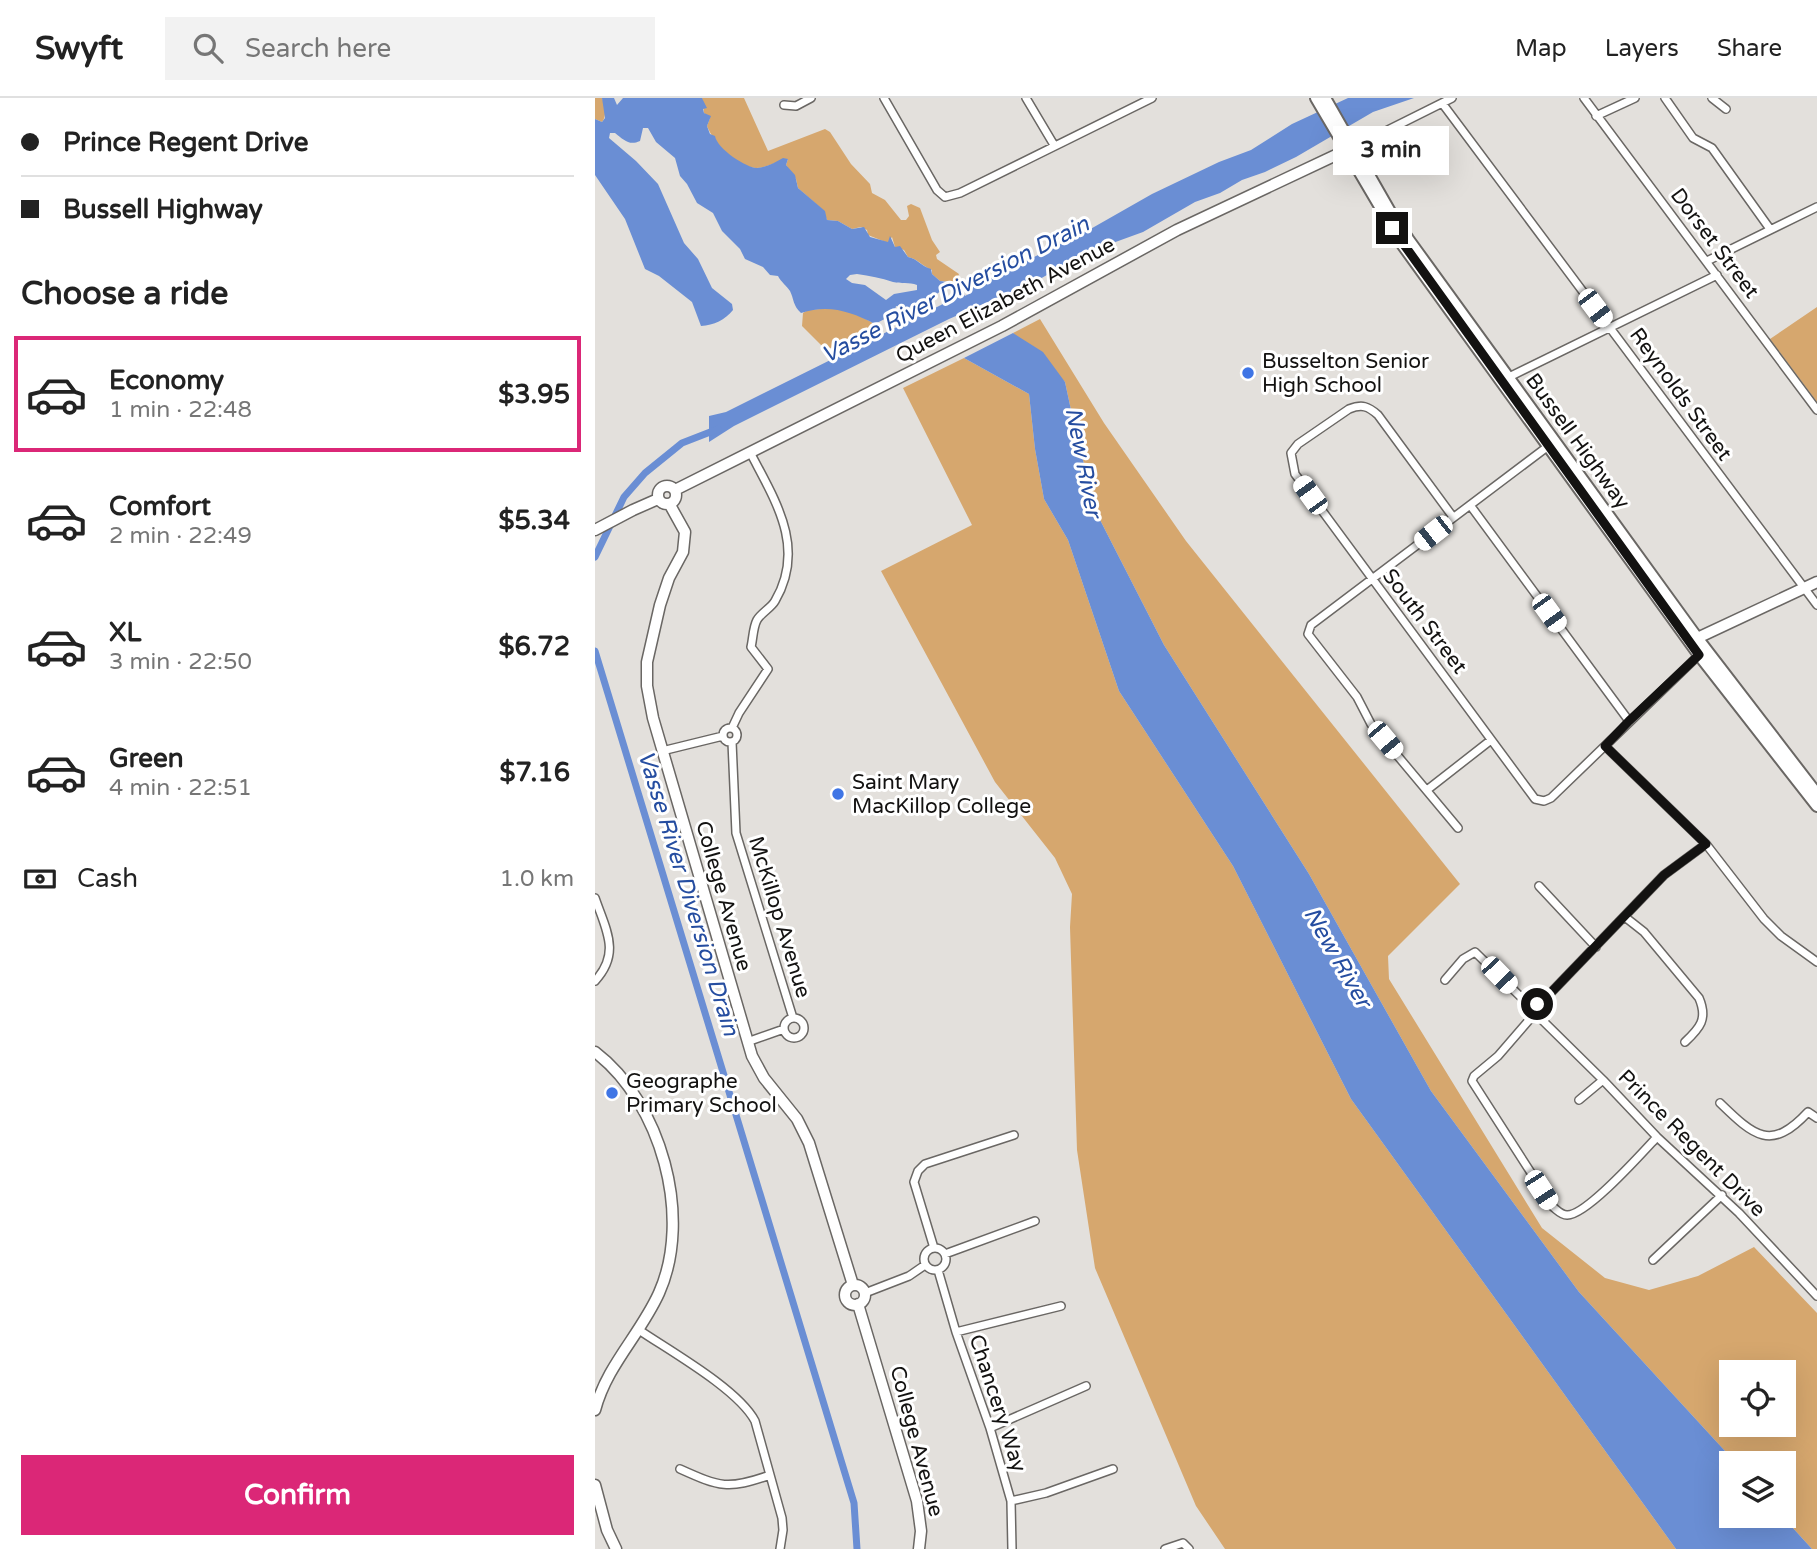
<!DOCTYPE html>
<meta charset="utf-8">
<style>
:root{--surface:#fff;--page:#f2f2f2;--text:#222;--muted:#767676;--line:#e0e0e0;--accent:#db2777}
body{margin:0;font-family:"Varela Round",sans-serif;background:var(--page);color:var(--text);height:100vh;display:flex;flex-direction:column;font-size:26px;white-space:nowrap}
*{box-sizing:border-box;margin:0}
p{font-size:23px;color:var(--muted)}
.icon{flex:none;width:38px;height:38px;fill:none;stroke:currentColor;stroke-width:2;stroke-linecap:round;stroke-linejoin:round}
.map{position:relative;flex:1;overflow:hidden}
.panel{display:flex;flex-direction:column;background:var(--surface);width:595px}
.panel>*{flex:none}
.hud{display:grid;align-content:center;height:154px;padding:0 21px;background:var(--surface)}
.fabs{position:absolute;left:1124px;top:1262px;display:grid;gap:14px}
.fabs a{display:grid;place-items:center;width:77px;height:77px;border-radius:0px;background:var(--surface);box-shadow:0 7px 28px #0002;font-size:35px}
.end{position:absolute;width:32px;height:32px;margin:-16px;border:9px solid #131211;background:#fff;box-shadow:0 0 0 4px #fff}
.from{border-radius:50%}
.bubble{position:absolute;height:49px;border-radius:0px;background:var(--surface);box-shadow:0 7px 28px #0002;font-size:23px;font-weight:700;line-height:49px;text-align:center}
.car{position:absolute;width:21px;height:42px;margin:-21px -10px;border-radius:9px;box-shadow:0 0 5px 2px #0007;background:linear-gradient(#fff 24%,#345 0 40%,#fff 0 76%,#345 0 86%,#fff 0)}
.hud b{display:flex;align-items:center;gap:24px;height:66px;font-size:26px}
.hud b+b{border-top:2px solid var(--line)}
.hud i{width:18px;height:18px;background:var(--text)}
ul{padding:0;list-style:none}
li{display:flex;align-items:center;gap:21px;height:116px;margin:0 14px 10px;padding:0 7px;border:4px solid transparent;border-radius:0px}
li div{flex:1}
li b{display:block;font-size:26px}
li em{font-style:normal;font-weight:700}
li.active{border-color:var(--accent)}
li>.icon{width:63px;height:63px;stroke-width:1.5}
h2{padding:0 21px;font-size:32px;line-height:84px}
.pay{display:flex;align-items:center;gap:18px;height:77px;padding:0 21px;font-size:26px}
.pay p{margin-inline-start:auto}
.action{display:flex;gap:14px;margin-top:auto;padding:14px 21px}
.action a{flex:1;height:80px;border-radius:0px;background:var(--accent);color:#fff;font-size:28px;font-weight:700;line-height:80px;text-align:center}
header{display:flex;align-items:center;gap:42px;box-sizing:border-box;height:98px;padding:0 35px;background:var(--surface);border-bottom:2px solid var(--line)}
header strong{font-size:33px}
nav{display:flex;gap:38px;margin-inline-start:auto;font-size:24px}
.search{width:490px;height:63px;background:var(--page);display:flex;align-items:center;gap:18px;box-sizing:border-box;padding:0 24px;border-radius:0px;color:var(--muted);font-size:26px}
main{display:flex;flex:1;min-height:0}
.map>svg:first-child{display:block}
.green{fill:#d6a76e;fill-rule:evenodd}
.water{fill:#6a8ed4;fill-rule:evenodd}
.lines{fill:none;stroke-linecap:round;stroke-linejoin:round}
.canal{stroke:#6a8ed4;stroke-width:7}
.street-casing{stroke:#6a6764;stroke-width:10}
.secondary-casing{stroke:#6a6764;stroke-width:13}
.primary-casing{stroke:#6a6764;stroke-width:14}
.street{stroke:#fff;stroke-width:7}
.secondary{stroke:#fff;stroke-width:10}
.primary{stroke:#fff;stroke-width:10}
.route{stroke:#131211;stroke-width:9}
.poi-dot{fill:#3f75e5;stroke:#fff;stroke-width:2.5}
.labels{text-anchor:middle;stroke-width:6;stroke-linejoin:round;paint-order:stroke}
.street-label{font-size:21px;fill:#131211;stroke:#fff}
.poi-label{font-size:21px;fill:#131211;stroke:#fff;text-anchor:start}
.water-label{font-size:23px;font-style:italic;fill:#254da0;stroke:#fff}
</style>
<header>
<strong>Swyft</strong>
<div class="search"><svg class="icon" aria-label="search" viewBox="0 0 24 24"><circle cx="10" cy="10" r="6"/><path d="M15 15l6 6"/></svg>Search here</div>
<nav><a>Map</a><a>Layers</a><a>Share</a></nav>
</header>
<main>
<section class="panel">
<div class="hud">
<b><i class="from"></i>Prince Regent Drive</b>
<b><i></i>Bussell Highway</b>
</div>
<h2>Choose a ride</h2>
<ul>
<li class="active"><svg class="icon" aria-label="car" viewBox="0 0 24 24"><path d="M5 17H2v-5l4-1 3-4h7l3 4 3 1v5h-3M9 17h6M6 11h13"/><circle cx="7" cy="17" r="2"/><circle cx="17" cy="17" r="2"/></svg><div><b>Economy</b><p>1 min · 22:48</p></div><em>$3.95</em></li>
<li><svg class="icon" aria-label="car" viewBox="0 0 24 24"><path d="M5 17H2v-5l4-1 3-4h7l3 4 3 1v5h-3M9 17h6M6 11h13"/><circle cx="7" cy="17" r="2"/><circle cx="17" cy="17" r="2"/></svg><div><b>Comfort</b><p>2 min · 22:49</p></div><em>$5.34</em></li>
<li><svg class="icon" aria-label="car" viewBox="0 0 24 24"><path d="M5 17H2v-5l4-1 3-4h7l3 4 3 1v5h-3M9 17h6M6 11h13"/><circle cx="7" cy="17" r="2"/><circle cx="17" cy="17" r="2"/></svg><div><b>XL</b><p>3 min · 22:50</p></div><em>$6.72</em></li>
<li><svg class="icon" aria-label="car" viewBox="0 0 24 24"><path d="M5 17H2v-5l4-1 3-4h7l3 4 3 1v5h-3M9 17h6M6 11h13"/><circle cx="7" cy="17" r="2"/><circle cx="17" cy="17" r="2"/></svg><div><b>Green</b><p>4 min · 22:51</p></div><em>$7.16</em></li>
</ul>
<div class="pay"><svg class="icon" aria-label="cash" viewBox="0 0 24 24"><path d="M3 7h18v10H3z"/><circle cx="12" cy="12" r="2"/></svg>Cash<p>1.0 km</p></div>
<div class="action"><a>Confirm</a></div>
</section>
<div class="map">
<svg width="1222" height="1451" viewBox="0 0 1222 1451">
<rect width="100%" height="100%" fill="#e3e0dc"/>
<!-- green -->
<path class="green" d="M0,0h7c3,7 5,18 0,24l-7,-3z
M107,0h42l24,53 57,-22 5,3 21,32 19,20 2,9 13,7 16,20h5l3,-4 -2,-10 4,-2 9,4 12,32 8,12 -4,3 1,4 22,15 -3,8 -16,-1 -8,-7v-4c-10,-4 -14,-11 -24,-13l-4,-7 -9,-3 -3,-10 -4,6 -20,-8 -1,-5 -6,-3 -9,2 -14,-8 -11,-1 -4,-10 -25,-22 -2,-9 -10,-14 2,-6c-11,2 -21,9 -32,9 -21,-1 -42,-25 -49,-42l3,-8 -6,-5z
M1222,209v95l-47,-63z
M238,210l19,4 23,12 -44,24 -8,-1 -21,-21 1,-13 5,-3z
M445,221l64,104 82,118 274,343 -72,72 1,23 153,249 63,50 44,12 49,-14 56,-29 63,66v236h-5l-30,-33 1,-53h-47l-157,-171 -148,-201 -122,-217 -145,-229 -66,-129 -21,-78 -12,-56 -52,-49zM1136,1274h52v52h-52z
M369,260l65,36 6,55 9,50 24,41 51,151 114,175 118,233 325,450h-451l-29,-43 -101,-238 -18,-118 -7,-223 2,-33 -17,-36 -60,-76 -114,-211 91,-46 -69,-137z"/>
<!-- water -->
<path class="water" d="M7,0h12l3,7 6,-7h79l5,10 -4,1 1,4 7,3 -4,10 3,8 5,2c2,13 32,32 42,32 10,-1 19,-6 26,-10l5,1 -2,6 9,10 3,13 27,23 2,9 11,1 14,8 12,-2 6,10 18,5 2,-6 5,11 5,-1 8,11c10,2 13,9 23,12l1,5 8,7 35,5 112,-55 65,-37 67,-32 32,-12 41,-26 56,-26h66l-41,14 -77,45 -31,15 -23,8 -22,13 -25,9 -52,30 -55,20 -50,28 -89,39 -215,107 -25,16v-26l17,-4 215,-107 21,-14 3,5 7,-4 -9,-3 -18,-1 -22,16 -10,-1 -5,6 -12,-3 -2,8 -19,10c-25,-13 -47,-20 -74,-11 -8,-7 -7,-14 -11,-22 -3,-5 -9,-9 -12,-15l-8,-1 -7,-8 -18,-8 -5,-10 -18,-18 -9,-18 -16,-10 -10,-19 -7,-8 -5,-18 -19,-16 -8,-14h-5l-3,13c-11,5 -16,-1 -25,-8h-5l-1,5 27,23 22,23 26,59 14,16 14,29 20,16 1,6c-8,10 -19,15 -32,16l-9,-24 -33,-26 -14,-7 -20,-50 -30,-44v-56l7,3 3,-4zM262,176c13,2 24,4 36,8 8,2 16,0 24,3v5l-23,4 -8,6 -21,-15 -13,-2 -6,-4 4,-4z
M418,235l30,19 22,30 12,56 21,78 66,129 145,229 122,217 148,201 157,171h-5v53h51l30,33h-136l-325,-450 -118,-233 -114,-175 -51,-151 -24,-41 -9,-50 -6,-55 -65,-36z"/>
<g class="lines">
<!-- canal -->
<path class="canal" d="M0,459l29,-60 21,-24 37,-30 36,-14
M0,553l259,852 3,46"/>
<!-- street casing -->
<g class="street-casing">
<path id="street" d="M289,0l53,92 8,7 15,-4 192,-95
M431,0l28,47
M989,0l233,312
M1070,0l28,40 19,10 58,81
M1117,0l14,11
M847,5l375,502
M189,7l12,1 15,-8
M1001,18l39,-18
M787,35l70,-35
M1112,163l110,-54
M912,280l210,-103
M875,407l159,216
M858,419l-75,-102c-10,-9 -16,-11 -29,-6l-51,35 -7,9 4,21 240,325 9,2 7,-3 150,-145
M128 637a7 7 0 1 1 14 0a7 7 0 1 1-14 0Z
M137,630l7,-15 29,-44 -17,-22c2,-8 2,-20 6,-27 4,-7 14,-12 18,-19 31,-53 1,-99 -24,-147
M137,644l4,91 57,185
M1010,648l101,98 58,75 17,17 36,26
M67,653l61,-15
M832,692l64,-50
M863,730l-87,-104 -14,-27 -49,-63 3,-9 240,-181
M944,788l57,61
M0,800c11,32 26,55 0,83
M1030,819l19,15 55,66c9,21 1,30 -14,44
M850,882l18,-21 12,-7 54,53
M931 913a8 8 0 1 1 16 0a8 8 0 1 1-16 0Z
M944,907l125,-130 42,-31
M945,920l63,62 54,57 82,76 78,83
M189 930a10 10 0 1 1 20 0a10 10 0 1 1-20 0Z
M935,921l-32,37 -24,20 -2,5 81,126c4,3 8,8 14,8 19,1 75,-62 90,-78
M152,944l37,-13
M984,1002l24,-20
M1125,1005c34,33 51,49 88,9l9,6
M329 1161a11 11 0 1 1 22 0a11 11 0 1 1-22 0Z
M339,1150l-20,-66 4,-11 7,-7 89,-29
M350,1156l90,-33
M1058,1162l69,-65
M343,1172l18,62 34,96 21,73 1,48
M270,1195l44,-17 16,-11
M44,1232c31,21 99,59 116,91l27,97 1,12 -3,19
M361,1234l105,-26
M395,1330l96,-42
M85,1371c40,18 48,21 90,6
M416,1403l35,-8 67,-24
M570,1451l18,-6 6,6"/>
</g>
<!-- secondary casing -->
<g class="secondary-casing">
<path id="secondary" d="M63 397a9 9 0 1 1 18 0a9 9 0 1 1-18 0Z
M80,392l327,-164 175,-96 176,-83
M75,407l15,27 -2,20 -14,26 -9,27 -13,57v24l6,32 99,338 12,22 33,41 12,24 44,142
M0,432l38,-20 25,-11
M1096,543l126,-59
M0,954c66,50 98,165 64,241 -19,42 -52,72 -64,117
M250 1197a10 10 0 1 1 20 0a10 10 0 1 1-20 0Z
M263,1206l59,197 4,30 -2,18
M0,1387l12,45 9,19"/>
</g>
<!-- primary casing -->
<g class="primary-casing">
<path id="primary" d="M721,0l86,146 297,411 118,151
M730,0l68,119 15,22 290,400 119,155"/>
</g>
<!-- street -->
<use href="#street" class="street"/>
<!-- secondary -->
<use href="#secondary" class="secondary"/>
<!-- primary -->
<use href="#primary" class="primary"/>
</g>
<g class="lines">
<!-- route -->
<path class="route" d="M797,130l307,427 -70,66 -24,25 101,98 -42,31 -125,130 -2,-1"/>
</g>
<!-- markers -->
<g class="poi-dot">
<circle cx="653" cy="275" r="7"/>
<circle cx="243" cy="696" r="7"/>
<circle cx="17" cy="995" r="7"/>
</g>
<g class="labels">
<!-- street labels -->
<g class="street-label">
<text transform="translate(1120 145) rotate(53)" y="7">Dorset Street</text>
<text transform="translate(410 202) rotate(-28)" y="7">Queen Elizabeth Avenue</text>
<text transform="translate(1086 296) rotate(54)" y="7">Reynolds Street</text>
<text transform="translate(983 343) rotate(54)" y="7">Bussell Highway</text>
<text transform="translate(830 523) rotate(53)" y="7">South Street</text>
<text transform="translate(129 798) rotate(74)" y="7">College Avenue</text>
<text transform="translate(185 819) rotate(73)" y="7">McKillop Avenue</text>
<text transform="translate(1097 1045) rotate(45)" y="7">Prince Regent Drive</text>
<text transform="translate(403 1305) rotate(72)" y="7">Chancery Way</text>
<text transform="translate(322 1343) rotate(75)" y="7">College Avenue</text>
</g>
<!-- poi labels -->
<g class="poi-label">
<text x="667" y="270">Busselton Senior<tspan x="667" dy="24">High School</tspan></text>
<text x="257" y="691">Saint Mary<tspan x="257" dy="24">MacKillop College</tspan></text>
<text x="31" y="990">Geographe<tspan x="31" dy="24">Primary School</tspan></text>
</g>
<!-- water labels -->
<g class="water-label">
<text transform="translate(360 191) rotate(-27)" y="8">Vasse River Diversion Drain</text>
<text transform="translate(489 364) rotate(79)" y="8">New River</text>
<text transform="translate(94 795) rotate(73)" y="8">Vasse River Diversion Drain</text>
<text transform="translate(743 859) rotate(60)" y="8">New River</text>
</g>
</g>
</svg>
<div class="fabs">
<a><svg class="icon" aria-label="locate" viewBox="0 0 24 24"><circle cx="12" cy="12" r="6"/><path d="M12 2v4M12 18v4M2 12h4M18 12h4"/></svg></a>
<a><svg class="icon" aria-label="layers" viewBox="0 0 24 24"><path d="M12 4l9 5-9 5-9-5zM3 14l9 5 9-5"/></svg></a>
</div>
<i class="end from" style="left:942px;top:906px"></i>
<i class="end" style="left:797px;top:130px"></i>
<div class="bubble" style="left:738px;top:28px;width:116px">3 min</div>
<i class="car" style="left:1000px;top:210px;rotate:143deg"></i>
<i class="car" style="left:715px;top:397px;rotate:324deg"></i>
<i class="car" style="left:838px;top:435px;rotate:232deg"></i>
<i class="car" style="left:954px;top:515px;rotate:144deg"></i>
<i class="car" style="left:790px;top:642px;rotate:140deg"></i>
<i class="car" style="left:904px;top:877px;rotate:136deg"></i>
<i class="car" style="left:946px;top:1092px;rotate:147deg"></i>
</div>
</main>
